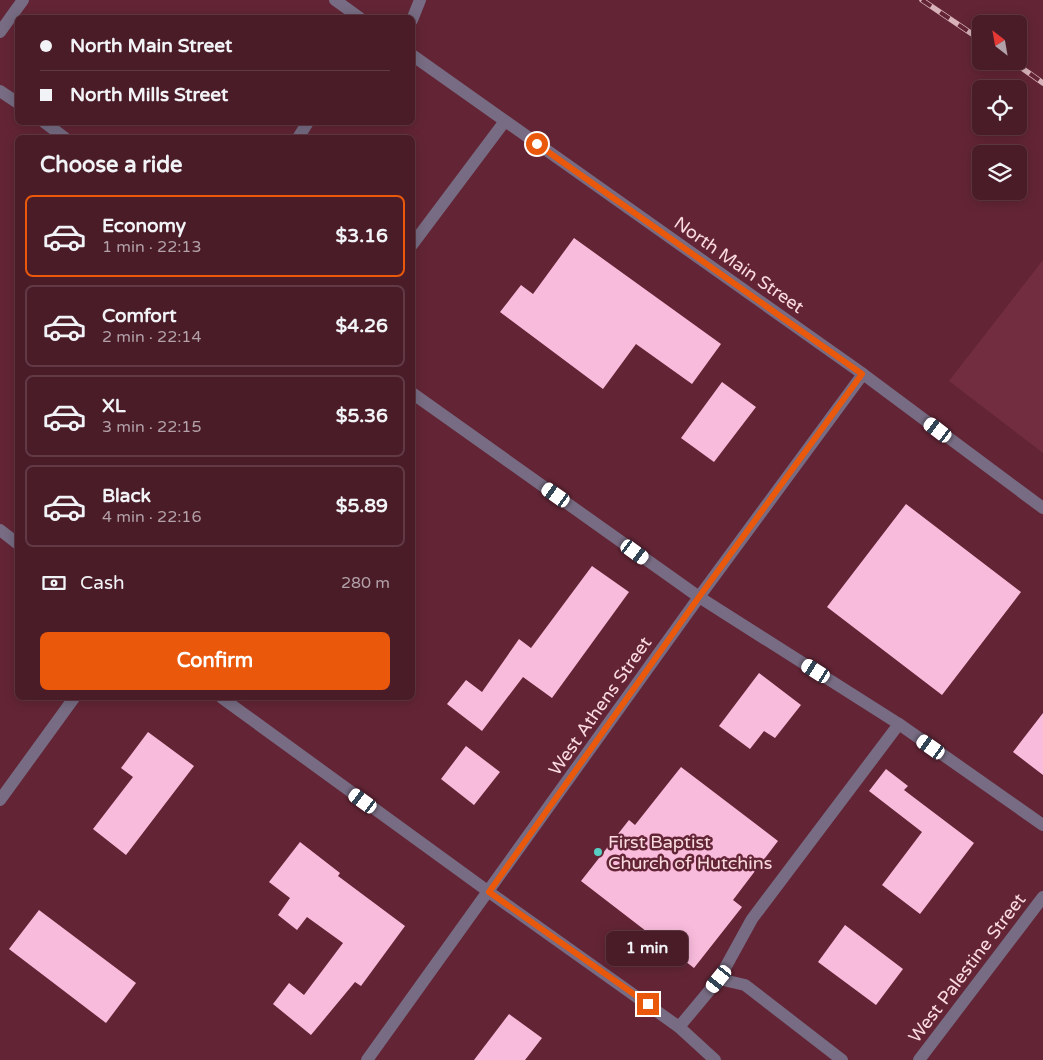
<!DOCTYPE html>
<meta charset="utf-8">
<style>
:root{--surface:#4a1c28;--page:#542934;--text:#f1f3f6;--muted:#b2a1a8;--line:#613a45;--accent:#ea580c}
body{margin:0;font-family:"Varela Round",sans-serif;background:var(--page);color:var(--text);height:100vh;display:flex;flex-direction:column;font-size:19px;white-space:nowrap}
*{box-sizing:border-box;margin:0}
p{font-size:16px;color:var(--muted)}
.icon{flex:none;width:28px;height:28px;fill:none;stroke:currentColor;stroke-width:2;stroke-linecap:round;stroke-linejoin:round}
.map{position:relative;flex:1;overflow:hidden}
.panel{position:absolute;left:15px;top:135px;width:400px;height:565px;display:flex;flex-direction:column;background:var(--surface);border-radius:8px;box-shadow:0 2px 12px #0003,0 0 0 1px var(--line)}
.panel>*{flex:none}
.banner{position:absolute;left:15px;top:15px;width:400px;height:110px;border-radius:8px;box-shadow:0 2px 12px #0003,0 0 0 1px var(--line);display:grid;align-content:center;height:110px;padding:0 25px;background:var(--surface)}
.needle{width:32px;rotate:329deg}
.fabs{position:absolute;left:972px;top:15px;display:grid;gap:10px}
.fabs a{display:grid;place-items:center;width:55px;height:55px;border-radius:8px;background:var(--surface);box-shadow:0 2px 12px #0003,0 0 0 1px var(--line);font-size:25px}
.end{position:absolute;width:22px;height:22px;margin:-11px;border:6px solid #ea580c;background:#fff;box-shadow:0 0 0 2px #fff}
.from{border-radius:50%}
.bubble{position:absolute;height:35px;border-radius:8px;background:var(--surface);box-shadow:0 2px 12px #0003,0 0 0 1px var(--line);font-size:16px;font-weight:800;line-height:35px;text-align:center}
.car{position:absolute;width:15px;height:30px;margin:-15px -8px;border-radius:6px;box-shadow:0 0 4px 1px #0007;background:linear-gradient(#fff 24%,#345 0 40%,#fff 0 76%,#345 0 86%,#fff 0)}
.banner b{display:flex;align-items:center;gap:18px;height:48px;font-size:19px}
.banner b+b{border-top:1px solid var(--line)}
.banner i{width:12px;height:12px;background:var(--text)}
ul{padding:0;list-style:none}
li{display:flex;align-items:center;gap:15px;height:82px;margin:0 10px 8px;padding:0 15px;border:2px solid var(--line);border-radius:8px}
li div{flex:1}
li b{display:block;font-size:19px}
li em{font-style:normal;font-weight:800}
li.current{border-color:var(--accent)}
li>.icon{width:45px;height:45px;stroke-width:1.5}
h2{padding:0 25px;font-size:22px;line-height:60px}
.pay{display:flex;align-items:center;gap:12px;height:55px;padding:0 25px;font-size:19px}
.pay p{margin-inline-start:auto}
.action{display:flex;gap:10px;margin-top:auto;padding:10px 25px}
.action a{flex:1;height:58px;border-radius:8px;background:var(--accent);color:#fff;font-size:20px;font-weight:800;line-height:58px;text-align:center}
.map>svg:first-child{display:block}
.built{fill:#722e40}
.building{fill:#f9bbdc}
.lines{fill:none;stroke-linecap:round;stroke-linejoin:round}
.service{stroke:#776c83;stroke-width:12}
.minor{stroke:#776c83;stroke-width:12}
.tertiary{stroke:#776c83;stroke-width:12}
.rail-casing{stroke:#d8b1b9;stroke-width:5.5}
.rail{stroke:#632536;stroke-width:4;stroke-dasharray:11;stroke-linecap:butt}
.route{stroke:#ea580c;stroke-width:6}
.poi-dot{fill:#57cec2;stroke:#632536;stroke-width:2}
.labels{text-anchor:middle;stroke-width:5;stroke-linejoin:round;paint-order:stroke}
.street-label{font-size:18px;fill:#fbdbe0;stroke:#632536}
.poi-label{font-size:18px;fill:#fbdbe0;stroke:#632536;text-anchor:start}
</style>
<div class="map">
<svg width="1043" height="1060" viewBox="0 0 1043 1060">
<rect width="100%" height="100%" fill="#632536"/>
<!-- built -->
<path class="built" d="M1043,260v193l-94,-72z"/>
<!-- building -->
<path class="building" d="M574,238l147,106 -29,40 -56,-40 -33,45 -103,-77 21,-27 12,9z
M722,382l34,25 -42,55 -33,-24z
M906,504l115,88 -79,103 -115,-88z
M592,566l37,26 -77,106 -29,-21 -41,54 -35,-27 19,-24 16,12 37,-53 12,9z
M759,673l42,32 -26,33 -11,-7 -14,18 -31,-23z
M1043,713v62l-30,-23z
M148,732l46,34 -68,89 -33,-26 40,-52 -12,-9z
M466,746l34,26 -26,33 -33,-26z
M681,767l97,74 -45,59 9,7 -48,61 -113,-87 48,-61 6,5z
M886,769l22,17 -4,4 70,53 -54,71 -38,-29 40,-53 -53,-41z
M300,842l40,31 -2,3 67,50 -44,60 -6,-4 -44,53 -38,-31 16,-21 15,12 39,-52 -36,-26 -10,13 -19,-15 12,-17 -21,-16z
M39,910l97,73 -30,40 -97,-74z
M845,925l58,44 -27,36 -58,-43z
M509,1014l33,24 -17,22h-51z"/>
<g class="lines">
<!-- service -->
<path class="service" d="M298,138l10,-16
M719,979l33,-60 147,-195
M679,1027l40,-48 26,6 97,75"/>
<!-- minor -->
<path class="minor" d="M412,20l8,-20
M0,32l23,-32
M0,91l18,12
M44,122l21,16
M412,245l93,-124
M412,393l287,204 200,127 144,101
M0,530l18,14
M222,698l267,194 190,135 36,33
M0,800l74,-102
M367,1060l332,-463 164,-223"/>
<!-- tertiary -->
<path class="tertiary" d="M335,0l25,18
M412,55l451,319 180,134
M919,1060l124,-163"/>
<!-- rail casing -->
<g class="rail-casing">
<path id="rail" d="M922,0l59,40
M1012,61l31,22"/>
</g>
<!-- rail -->
<use href="#rail" class="rail"/>
</g>
<g class="lines">
<!-- route -->
<path class="route" d="M537,144l325,230 -163,223 -210,295 159,112"/>
</g>
<!-- markers -->
<circle class="poi-dot" cx="598" cy="852" r="5"/>
<g class="labels">
<!-- street labels -->
<g class="street-label">
<text transform="translate(739 265) rotate(35)" y="6">North Main Street</text>
<text transform="translate(600 706) rotate(-55)" y="6">West Athens Street</text>
<text transform="translate(967 968) rotate(-53)" y="6">West Palestine Street</text>
</g>
<!-- poi labels -->
<g class="poi-label">
<text x="608" y="848">First Baptist<tspan x="608" dy="21">Church of Hutchins</tspan></text>
</g>
</g>
</svg>
<div class="fabs">
<a><svg class="needle" viewBox="-14 -14 28 28"><path d="M0-13l5 13h-10z" fill="#e53935"/><path d="M0 13l5-13h-10z" fill="#b2a1a8"/></svg></a>
<a><svg class="icon" aria-label="locate" viewBox="0 0 24 24"><circle cx="12" cy="12" r="6"/><path d="M12 2v4M12 18v4M2 12h4M18 12h4"/></svg></a>
<a><svg class="icon" aria-label="layers" viewBox="0 0 24 24"><path d="M12 4l9 5-9 5-9-5zM3 14l9 5 9-5"/></svg></a>
</div>
<i class="end from" style="left:537px;top:144px"></i>
<i class="end" style="left:648px;top:1004px"></i>
<div class="bubble" style="left:606px;top:931px;width:82px">1 min</div>
<i class="car" style="left:938px;top:430px;rotate:307deg"></i>
<i class="car" style="left:556px;top:495px;rotate:305deg"></i>
<i class="car" style="left:635px;top:552px;rotate:126deg"></i>
<i class="car" style="left:816px;top:671px;rotate:302deg"></i>
<i class="car" style="left:931px;top:747px;rotate:305deg"></i>
<i class="car" style="left:363px;top:801px;rotate:306deg"></i>
<i class="car" style="left:719px;top:979px;rotate:219deg"></i>
<div class="banner">
<b><i class="from"></i>North Main Street</b>
<b><i></i>North Mills Street</b>
</div>
<section class="panel">
<h2>Choose a ride</h2>
<ul>
<li class="current"><svg class="icon" aria-label="car" viewBox="0 0 24 24"><path d="M5 17H2v-5l4-1 3-4h7l3 4 3 1v5h-3M9 17h6M6 11h13"/><circle cx="7" cy="17" r="2"/><circle cx="17" cy="17" r="2"/></svg><div><b>Economy</b><p>1 min · 22:13</p></div><em>$3.16</em></li>
<li><svg class="icon" aria-label="car" viewBox="0 0 24 24"><path d="M5 17H2v-5l4-1 3-4h7l3 4 3 1v5h-3M9 17h6M6 11h13"/><circle cx="7" cy="17" r="2"/><circle cx="17" cy="17" r="2"/></svg><div><b>Comfort</b><p>2 min · 22:14</p></div><em>$4.26</em></li>
<li><svg class="icon" aria-label="car" viewBox="0 0 24 24"><path d="M5 17H2v-5l4-1 3-4h7l3 4 3 1v5h-3M9 17h6M6 11h13"/><circle cx="7" cy="17" r="2"/><circle cx="17" cy="17" r="2"/></svg><div><b>XL</b><p>3 min · 22:15</p></div><em>$5.36</em></li>
<li><svg class="icon" aria-label="car" viewBox="0 0 24 24"><path d="M5 17H2v-5l4-1 3-4h7l3 4 3 1v5h-3M9 17h6M6 11h13"/><circle cx="7" cy="17" r="2"/><circle cx="17" cy="17" r="2"/></svg><div><b>Black</b><p>4 min · 22:16</p></div><em>$5.89</em></li>
</ul>
<div class="pay"><svg class="icon" aria-label="cash" viewBox="0 0 24 24"><path d="M3 7h18v10H3z"/><circle cx="12" cy="12" r="2"/></svg>Cash<p>280 m</p></div>
<div class="action"><a>Confirm</a></div>
</section>
</div>
